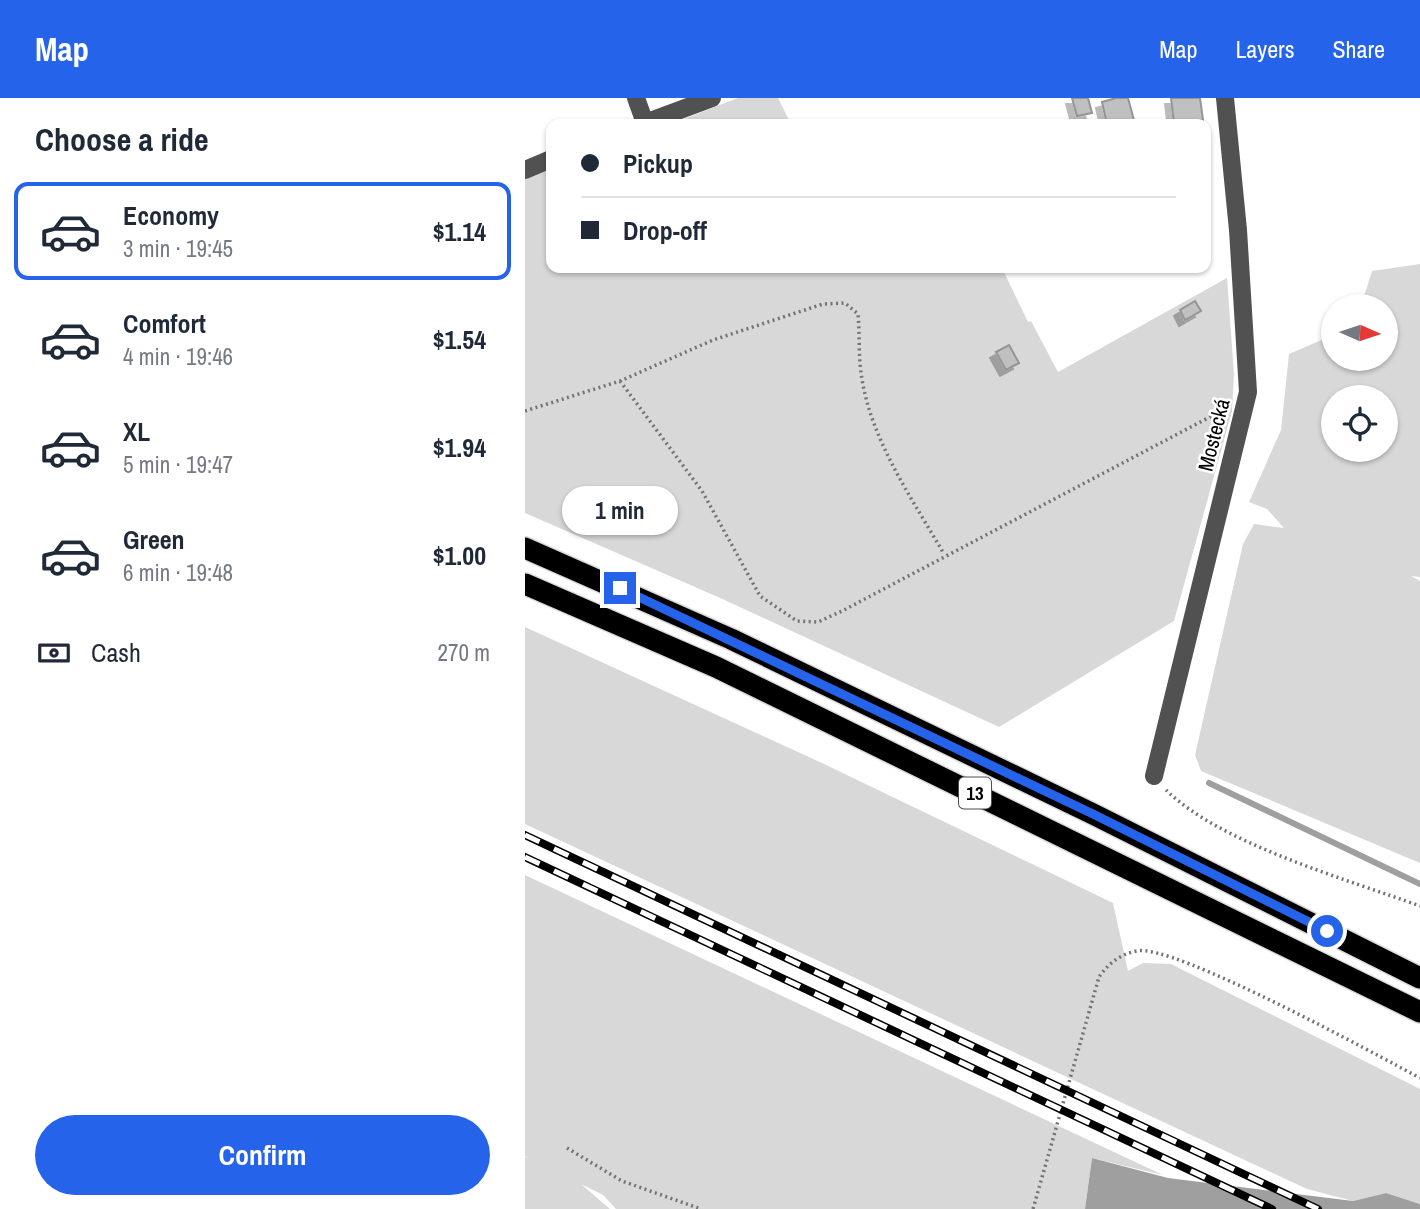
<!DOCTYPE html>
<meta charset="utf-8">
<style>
:root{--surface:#fff;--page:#f6f6f7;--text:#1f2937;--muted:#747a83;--line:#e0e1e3;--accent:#2563eb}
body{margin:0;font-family:"Archivo Narrow",sans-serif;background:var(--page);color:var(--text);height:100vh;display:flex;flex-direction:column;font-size:26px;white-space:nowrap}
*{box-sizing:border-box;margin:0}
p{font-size:23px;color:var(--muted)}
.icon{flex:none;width:38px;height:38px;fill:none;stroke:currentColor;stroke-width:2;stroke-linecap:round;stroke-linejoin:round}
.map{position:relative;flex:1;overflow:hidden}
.drawer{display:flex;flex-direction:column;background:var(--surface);width:525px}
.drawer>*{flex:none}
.banner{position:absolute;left:21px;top:21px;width:665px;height:154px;border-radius:14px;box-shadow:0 2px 5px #0004;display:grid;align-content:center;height:154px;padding:0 35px;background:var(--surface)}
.needle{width:46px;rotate:93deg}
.fabs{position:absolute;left:796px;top:196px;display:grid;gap:14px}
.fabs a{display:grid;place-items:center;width:77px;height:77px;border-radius:50%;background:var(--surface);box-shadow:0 2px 5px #0004;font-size:35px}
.end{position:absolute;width:32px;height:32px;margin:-16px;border:9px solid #2563eb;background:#fff;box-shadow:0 0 0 4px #fff}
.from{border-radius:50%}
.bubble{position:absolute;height:49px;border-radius:24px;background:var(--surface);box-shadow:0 2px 5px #0004;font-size:23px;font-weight:700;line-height:49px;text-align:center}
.banner b{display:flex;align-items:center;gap:24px;height:66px;font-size:26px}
.banner b+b{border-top:2px solid var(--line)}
.banner i{width:18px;height:18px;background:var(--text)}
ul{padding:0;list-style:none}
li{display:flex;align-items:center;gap:21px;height:98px;margin:0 14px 10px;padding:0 21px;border:4px solid transparent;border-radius:14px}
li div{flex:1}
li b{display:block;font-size:26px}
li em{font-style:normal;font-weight:700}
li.active{border-color:var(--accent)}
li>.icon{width:63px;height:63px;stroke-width:1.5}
h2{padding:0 35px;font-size:32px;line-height:84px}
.pay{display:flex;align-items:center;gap:18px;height:77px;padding:0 35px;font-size:26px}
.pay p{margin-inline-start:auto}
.button{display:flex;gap:14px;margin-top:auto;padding:14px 35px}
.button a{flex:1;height:80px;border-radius:42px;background:var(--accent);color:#fff;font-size:28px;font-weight:700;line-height:80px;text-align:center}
header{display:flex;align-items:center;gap:42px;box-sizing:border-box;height:98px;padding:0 35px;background:var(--accent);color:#fff}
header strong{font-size:33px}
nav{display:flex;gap:38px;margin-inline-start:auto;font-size:24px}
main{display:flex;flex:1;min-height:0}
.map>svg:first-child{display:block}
.green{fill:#d8d8d8;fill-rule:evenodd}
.water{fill:#9f9f9f}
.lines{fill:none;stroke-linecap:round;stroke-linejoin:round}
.stream{stroke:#9f9f9f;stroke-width:6}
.building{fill:#c0c0c0;stroke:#959595;stroke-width:2;filter:url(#shadow)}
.highway-casing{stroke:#dbdbdb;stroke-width:24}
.path{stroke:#737373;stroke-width:3.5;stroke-dasharray:2 3.5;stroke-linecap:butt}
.minor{stroke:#515151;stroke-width:18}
.highway{stroke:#000;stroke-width:21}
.rail-casing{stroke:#000;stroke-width:8}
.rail{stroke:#fff;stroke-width:5;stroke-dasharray:16;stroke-linecap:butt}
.route{stroke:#2563eb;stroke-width:9}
.labels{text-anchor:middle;stroke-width:5;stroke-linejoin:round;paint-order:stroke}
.shield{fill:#fff;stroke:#4c4c4c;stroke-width:2}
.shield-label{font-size:19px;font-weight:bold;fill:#000}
.street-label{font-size:21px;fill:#000;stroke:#fff}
</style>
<header>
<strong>Map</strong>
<nav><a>Map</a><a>Layers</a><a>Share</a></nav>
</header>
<main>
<section class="drawer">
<h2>Choose a ride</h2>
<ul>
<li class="active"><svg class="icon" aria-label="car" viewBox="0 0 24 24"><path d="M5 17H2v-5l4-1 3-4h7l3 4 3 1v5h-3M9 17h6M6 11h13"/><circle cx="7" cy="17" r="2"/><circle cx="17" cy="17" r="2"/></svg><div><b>Economy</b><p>3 min · 19:45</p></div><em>$1.14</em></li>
<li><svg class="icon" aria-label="car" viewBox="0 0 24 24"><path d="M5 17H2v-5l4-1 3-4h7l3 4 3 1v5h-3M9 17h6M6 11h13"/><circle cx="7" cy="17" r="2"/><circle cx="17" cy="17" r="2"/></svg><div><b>Comfort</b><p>4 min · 19:46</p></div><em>$1.54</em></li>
<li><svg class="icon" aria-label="car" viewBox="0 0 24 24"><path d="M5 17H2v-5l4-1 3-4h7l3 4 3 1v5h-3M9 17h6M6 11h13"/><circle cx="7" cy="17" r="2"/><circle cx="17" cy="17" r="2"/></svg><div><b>XL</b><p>5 min · 19:47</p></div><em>$1.94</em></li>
<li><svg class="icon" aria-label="car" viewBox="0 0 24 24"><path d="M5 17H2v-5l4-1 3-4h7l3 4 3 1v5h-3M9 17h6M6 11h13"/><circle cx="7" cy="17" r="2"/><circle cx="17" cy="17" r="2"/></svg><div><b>Green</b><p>6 min · 19:48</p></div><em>$1.00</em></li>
</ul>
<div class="pay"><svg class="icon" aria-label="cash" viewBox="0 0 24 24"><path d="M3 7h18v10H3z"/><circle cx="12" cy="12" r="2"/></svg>Cash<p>270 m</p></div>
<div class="button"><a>Confirm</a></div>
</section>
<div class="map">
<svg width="895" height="1111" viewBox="0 0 895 1111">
<defs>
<filter id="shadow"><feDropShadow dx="-6" dy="6" stdDeviation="0" flood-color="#0004"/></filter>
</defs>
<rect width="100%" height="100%" fill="#fff"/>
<!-- green -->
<path class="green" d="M213,0h40l13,26h-120z
M26,70v100h451l26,54 3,-1 27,51 169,-94 7,96 -2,37 -58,210 -175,106 -281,-130 -193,-84v-336z
M895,166v313l-9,-1 9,5v282l-219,-92 -6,-16 48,-211 11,-20 30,4 -17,-19 -18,-7 32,-72 8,-76 44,-19v24h53v-53h-25l11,-35zM861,299v53h-53v-53z
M0,529l299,137 289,139 15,68 15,-8 28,1 249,125v115l-34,-11 -33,8 -46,-12 -782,-365z
M0,777l638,300 -71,-17 -7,51h-469l-13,-14 -22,-11 29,25h-85v-52l3,1 -3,-2z"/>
<!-- water -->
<path class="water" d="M567,1060l76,20 185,23 33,-8 34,11v5h-335z"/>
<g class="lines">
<!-- stream -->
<path class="stream" d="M684,685l211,101"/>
</g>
<!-- building -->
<path class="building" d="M547,0h16l4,15 -15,3z
M591,0h12l7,26h-28l-5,-22z
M646,0h29l3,22 -29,3z
M670,203l6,10 -16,9 -5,-10z
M484,247l10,18 -13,7 -10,-18z"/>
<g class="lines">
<!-- highway casing -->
<g class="highway-casing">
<path id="highway" d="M0,450l206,91 362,175 327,164
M0,486l191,83 704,345"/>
</g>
<!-- path -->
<path class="path" d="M95,283l82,110 58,105 37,25 21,1 24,-11 383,-202
M0,313l95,-30 93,-41 110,-36 22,-1 13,11c2,21 0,44 4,65 10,63 51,121 82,175
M641,692c55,54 180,89 254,116
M42,1050l55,33 79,28
M508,1111l66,-232c9,-13 21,-23 38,-26 36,-8 240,104 283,127"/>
<!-- minor -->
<path class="minor" d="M111,0l9,25 -4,1
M120,25l67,-25
M0,72l26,-11
M629,678l94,-384 -10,-162 -13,-132"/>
<!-- highway -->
<use href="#highway" class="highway"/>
<!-- rail casing -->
<g class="rail-casing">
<path id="rail" d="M0,737l793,374
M0,759l747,352"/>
</g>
<!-- rail -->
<use href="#rail" class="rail"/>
</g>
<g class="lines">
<!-- route -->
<path class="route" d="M95,490l473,226 234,117"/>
</g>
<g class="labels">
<!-- shield labels -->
<rect class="shield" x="434" y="679.5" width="32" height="31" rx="5"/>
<g class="shield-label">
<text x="450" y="702">13</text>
</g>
<!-- street labels -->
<g class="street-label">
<text transform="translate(689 337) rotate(-76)" y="7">Mostecká</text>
</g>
</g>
</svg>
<div class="fabs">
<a><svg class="needle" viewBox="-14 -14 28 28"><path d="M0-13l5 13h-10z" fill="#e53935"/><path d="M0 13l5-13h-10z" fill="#747a83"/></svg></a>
<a><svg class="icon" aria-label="locate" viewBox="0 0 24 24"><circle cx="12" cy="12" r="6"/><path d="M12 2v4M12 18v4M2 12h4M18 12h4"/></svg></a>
</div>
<i class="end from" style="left:802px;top:833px"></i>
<i class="end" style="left:95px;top:490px"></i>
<div class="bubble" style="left:37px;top:388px;width:116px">1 min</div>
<div class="banner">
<b><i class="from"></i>Pickup</b>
<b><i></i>Drop-off</b>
</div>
</div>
</main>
